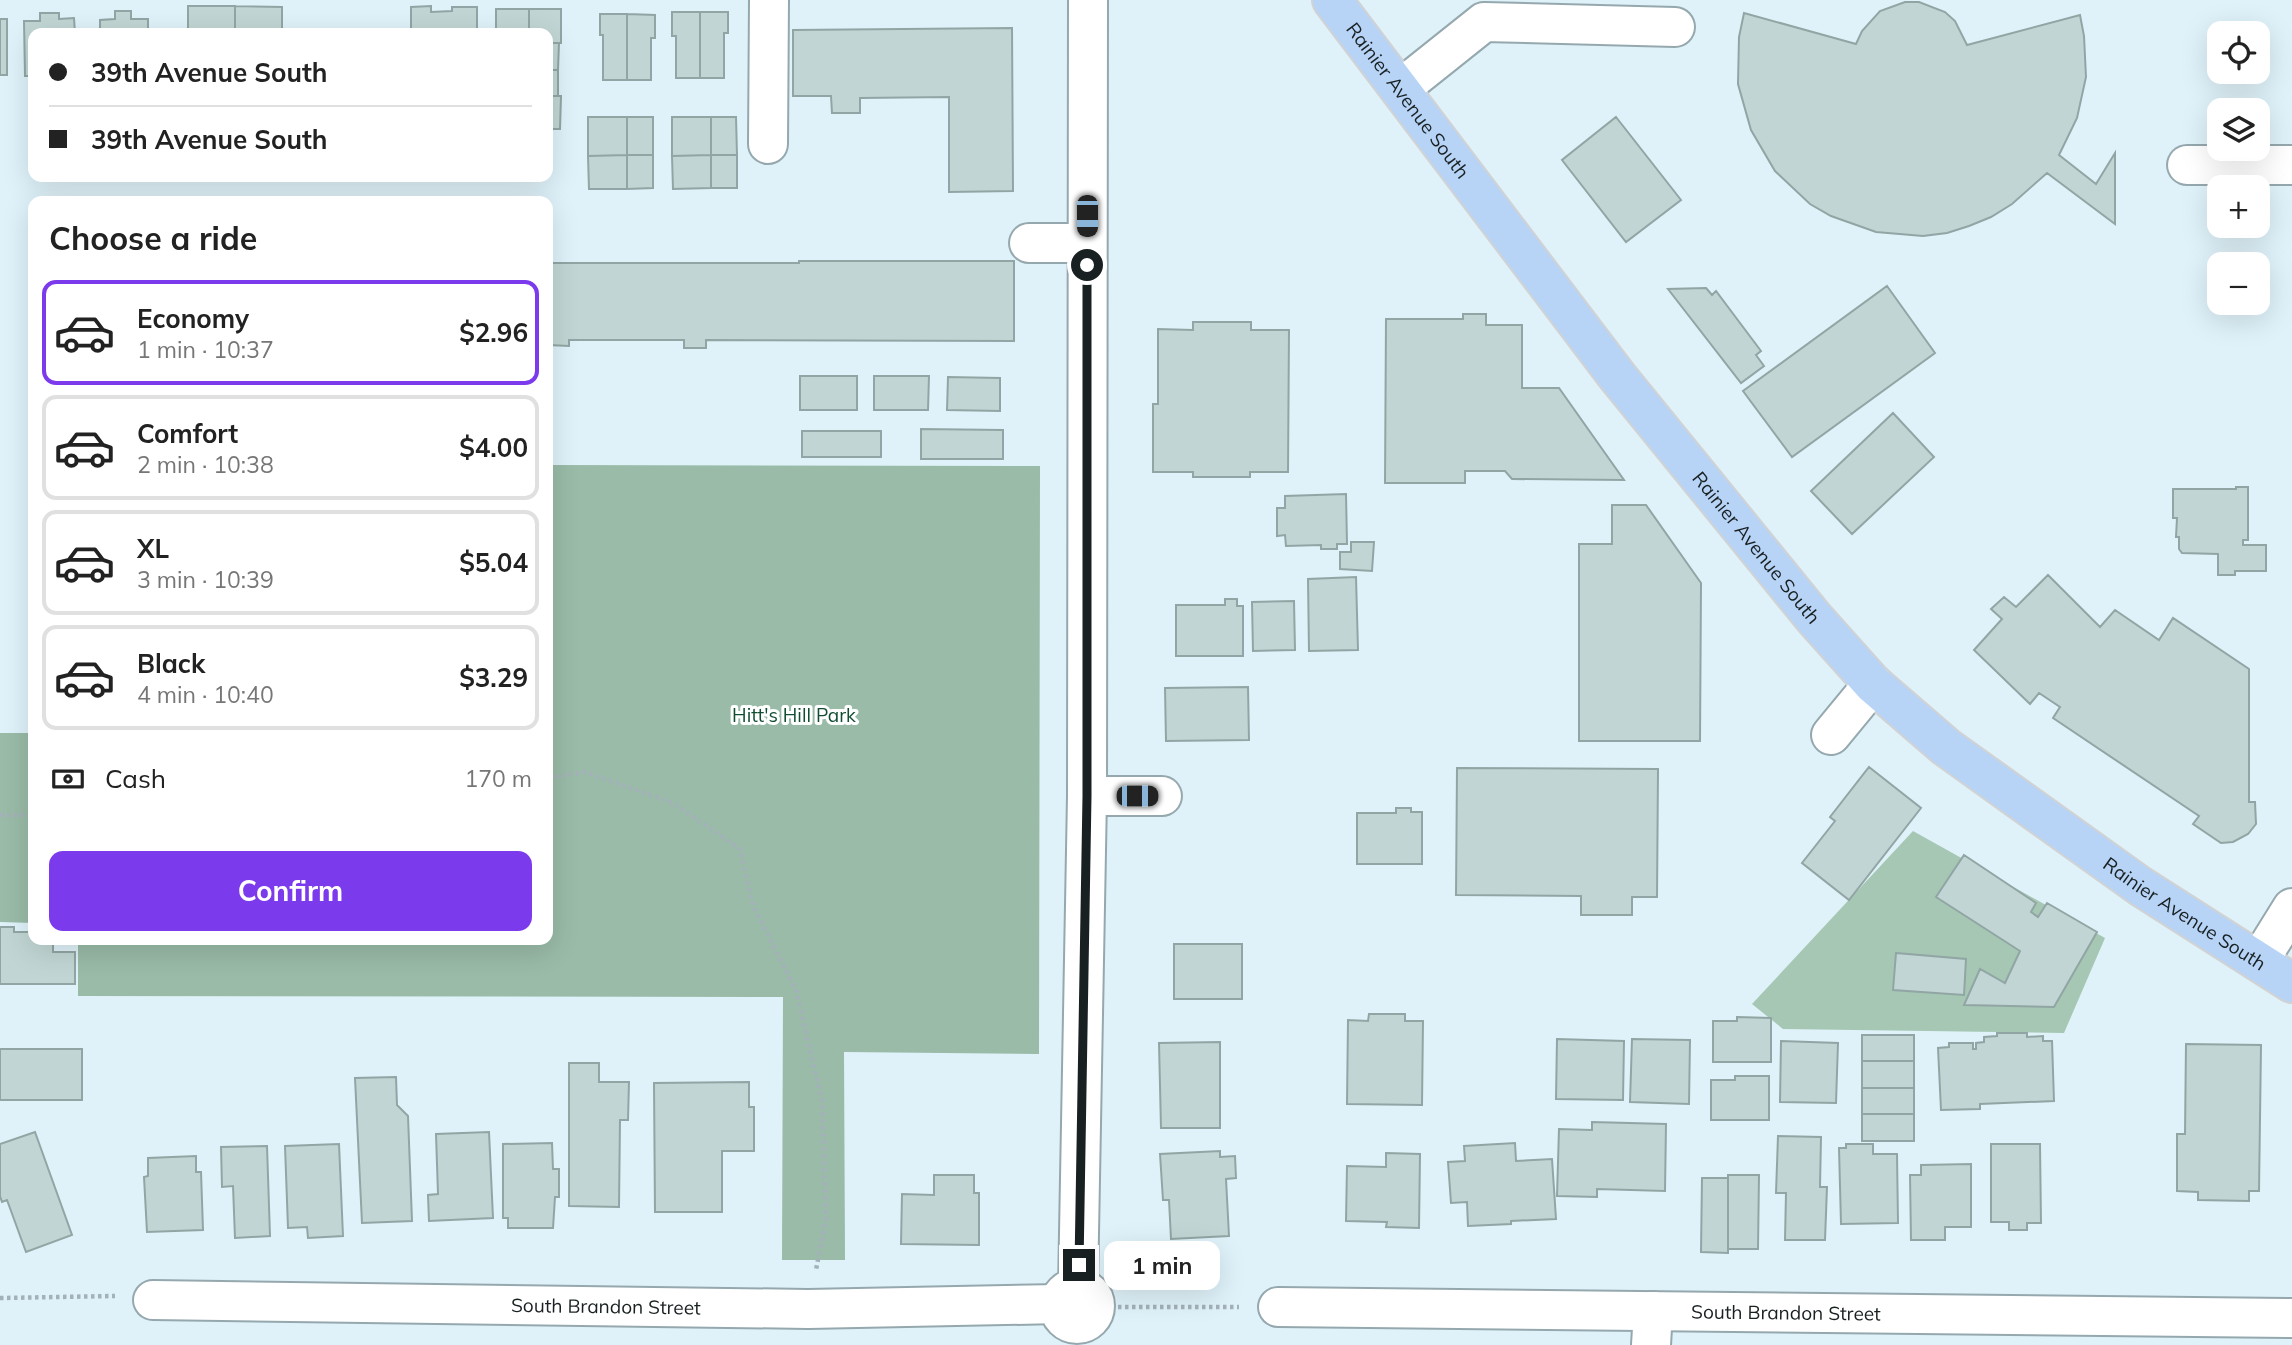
<!DOCTYPE html>
<meta charset="utf-8">
<style>
:root{--surface:#fff;--page:#f2f2f2;--text:#222;--muted:#767676;--line:#e0e0e0;--accent:#7c3aed}
body{margin:0;font-family:Mulish,sans-serif;background:var(--page);color:var(--text);height:100vh;display:flex;flex-direction:column;font-size:26px;white-space:nowrap}
*{box-sizing:border-box;margin:0}
p{font-size:23px;color:var(--muted)}
.icon{flex:none;width:38px;height:38px;fill:none;stroke:currentColor;stroke-width:2;stroke-linecap:round;stroke-linejoin:round}
.map{position:relative;flex:1;overflow:hidden}
.details{position:absolute;left:28px;top:196px;width:525px;height:749px;display:flex;flex-direction:column;background:var(--surface);border-radius:14px;box-shadow:0 7px 28px #0002}
.details>*{flex:none}
.hud{position:absolute;left:28px;top:28px;width:525px;height:154px;border-radius:14px;box-shadow:0 7px 28px #0002;display:grid;align-content:center;height:154px;padding:0 21px;background:var(--surface)}
.buttons{position:absolute;left:2207px;top:21px;display:grid;gap:14px}
.buttons a{display:grid;place-items:center;width:63px;height:63px;border-radius:14px;background:var(--surface);box-shadow:0 7px 28px #0002;font-size:35px}
.end{position:absolute;width:32px;height:32px;margin:-16px;border:9px solid #192022;background:#fff;box-shadow:0 0 0 4px #fff}
.from{border-radius:50%}
.bubble{position:absolute;height:49px;border-radius:14px;background:var(--surface);box-shadow:0 7px 28px #0002;font-size:23px;font-weight:700;line-height:49px;text-align:center}
.car{position:absolute;width:21px;height:42px;margin:-21px -10px;border-radius:9px;box-shadow:0 0 5px 2px #0007;background:linear-gradient(#222 24%,#8ab4d8 0 40%,#222 0 76%,#8ab4d8 0 86%,#222 0)}
.hud b{display:flex;align-items:center;gap:24px;height:66px;font-size:26px}
.hud b+b{border-top:2px solid var(--line)}
.hud i{width:18px;height:18px;background:var(--text)}
ul{padding:0;list-style:none}
li{display:flex;align-items:center;gap:21px;height:105px;margin:0 14px 10px;padding:0 7px;border:4px solid var(--line);border-radius:14px}
li div{flex:1}
li b{display:block;font-size:26px}
li em{font-style:normal;font-weight:700}
li.selected{border-color:var(--accent)}
li>.icon{width:63px;height:63px;stroke-width:1.5}
h2{padding:0 21px;font-size:32px;line-height:84px}
.pay{display:flex;align-items:center;gap:18px;height:77px;padding:0 21px;font-size:26px}
.pay p{margin-inline-start:auto}
.action{display:flex;gap:14px;margin-top:auto;padding:14px 21px}
.action a{flex:1;height:80px;border-radius:14px;background:var(--accent);color:#fff;font-size:28px;font-weight:700;line-height:80px;text-align:center}
.map>svg:first-child{display:block}
.green{fill:#a5c7b3}
.forest{fill:#99bba7}
.building{fill:#c1d6d4;stroke:#91a6a4;stroke-width:2}
.lines{fill:none;stroke-linecap:round;stroke-linejoin:round}
.minor-casing{stroke:#95a8ae;stroke-width:42}
.major-casing{stroke:#d1d2d3;stroke-width:42}
.path{stroke:#a3b2b8;stroke-width:4.5;stroke-dasharray:3.5 3.5;stroke-linecap:butt}
.minor{stroke:#fff;stroke-width:38}
.major{stroke:#b7d4f7;stroke-width:38}
.route{stroke:#192022;stroke-width:9}
.labels{text-anchor:middle;stroke-width:6;stroke-linejoin:round;paint-order:stroke}
.street-label{font-size:19px;fill:#192022;stroke:#fff}
.park-label{font-size:19px;fill:#104d32;stroke:#fff}
</style>
<div class="map">
<svg width="2292" height="1345" viewBox="0 0 2292 1345">
<rect width="100%" height="100%" fill="#dff2f9"/>
<!-- green -->
<path class="green" d="M1913,831l192,107 -41,95 -281,-4 -31,-25z"/>
<!-- forest -->
<path class="forest" d="M548,465l492,1 -1,588 -195,-2 1,208h-63l1,-263 -705,-1v-56h470z
M0,733h33v190l-33,-1z"/>
<!-- building -->
<path class="building" d="M1905,2h14l26,10 10,9 12,24 113,-30 4,21 2,41 -9,41 -18,37 37,29 19,-31v71l-68,-51 -35,31 -21,13 -22,9 -22,7 -24,3 -47,-4 -45,-16 -21,-12 -35,-33 -24,-41 -13,-46 1,-47 5,-24 112,31 6,-13 18,-20z
M188,6h47v27h-47z
M235,6l47,1v26h-47z
M431,6v6l21,-1v-4h25v26h-66v-26z
M496,9h33v24h-33z
M529,9h32v34h-13v-10h-19z
M115,11h16v8h17v14h-48v-13l15,-1z
M672,12h28v66h-24v-42h-4z
M700,12h28v21h-4v45h-24z
M40,13h19v6l15,-1 1,15h-42v56h-4v-13h-4l-1,-55h16z
M600,14h27v66h-24v-45h-3z
M627,14l28,1v23h-4v42h-24z
M0,19h7v56h-7z
M1012,28l1,163 -64,1v-95l-89,1v15h-28l-1,-17h-38v-66z
M366,29v4h-47v-3z
M548,43h11l-1,27h-10z
M548,70h10v26h-10z
M548,96h13l-1,33h-12z
M588,117h39v38l-39,1z
M627,117h26v38h-26z
M672,117h39v38l-39,1z
M711,117h25l1,38h-26z
M1616,117l65,83 -55,42 -64,-82z
M627,155h26v33l-26,1z
M627,155v34h-38l-1,-33z
M711,155h26v33h-26z
M711,155v33l-38,1 -1,-33z
M799,261h215v80l-308,-1v8h-22v-8h-115v6l-21,-1v-82h251z
M1887,286l48,67 -143,104 -49,-66z
M1706,288l6,7 4,-4 45,60 -5,4 8,11 -23,17 -73,-94z
M1463,314h23v11h36v63h37l65,92 -112,-1 -7,-8h-40v12h-80l1,-164h77z
M1193,322h58v8h38l-1,142h-38v5h-57v-5h-40v-68h5v-75l35,1z
M800,376h57v34h-57z
M874,376h55l-1,34h-54z
M948,377l52,1v33l-53,-1z
M1893,413l41,44 -82,77 -41,-43z
M921,429l82,1v29h-82z
M802,431h79v26h-79z
M2236,487h12v53h-5v5h23v26h-31v4h-17v-21l-36,-1 -3,-4v-12h-3l1,-19h-4v-29h63z
M1346,494l1,50h-10v5h-16v-4l-35,1 -1,-11 -8,1v-28h8v-12z
M1612,505h34l55,78 -1,158h-121v-197h33z
M29,542h4v42h-4z
M1351,542h23l-2,29 -32,-2v-17h11z
M2048,575l52,52 15,-17 44,30 14,-22 76,51v133h6l1,22 -8,10 -15,8 -12,1 -28,-19 6,-8 -146,-98 7,-11 -21,-14 -9,11 -56,-54 28,-31 -11,-10 13,-12 12,10z
M1356,577l2,73 -49,1 -1,-72z
M1225,599h12v7h6v50h-67v-51h49z
M1294,601l1,49 -42,1 -1,-49z
M1248,687l1,53 -83,1 -1,-53z
M1869,767l52,41 -72,92 -47,-37 33,-42 -5,-4z
M1457,768l201,1 -1,128h-25v18h-51v-19l-125,-1z
M1396,808h15v4h11v52h-65v-51h39z
M1964,855l72,48 -5,9 7,5 9,-14 50,29 -43,75 -90,-2 16,-36 25,14 15,-32 -84,-54z
M0,927h14v5h19v8h20v12h22v32h-75z
M1174,944h68v55h-68z
M1896,953l70,6 -2,36 -71,-5z
M1369,1014h36v7h18l-1,84 -75,-1 1,-84 20,1z
M1737,1017l34,1v44h-58v-41h24z
M1997,1033h30v4l16,-1v5h9l2,60 -74,3v5l-39,1 -3,-62 11,-1v-4h24v6h3v-6l8,-1v-5l13,-1z
M1862,1035h52v26h-52z
M1557,1039l67,2 -1,59 -67,-1z
M1632,1039l58,1 -1,64 -59,-2z
M1781,1041l57,2 -2,60 -56,-1z
M1220,1042v86h-59l-2,-85z
M2186,1044l75,1 -2,146h-10v10l-51,-1v-8l-21,-1v-57h8z
M0,1049h82v51h-82z
M1862,1061h52v27h-52z
M569,1063h30v19h30l-1,38h-8l-1,87 -50,-1z
M1735,1076h34v44h-58v-40h24z
M396,1077l1,28 11,11 4,105 -50,2 -7,-145z
M749,1082v25h5v44h-32v61h-67l-1,-129z
M1862,1088h52v26h-52z
M1862,1114h52v27h-52z
M1592,1122l74,2 -1,67 -68,-2v8l-40,-1 2,-67 33,1z
M35,1132l37,103 -46,17 -19,-52 -5,2 -2,-6v-52z
M489,1132l4,86 -64,3 -1,-26 10,-1 -2,-60z
M1778,1136l43,1 -1,50h7l-2,53h-40l1,-47h-10z
M552,1143l1,26h6v28h-4l-2,31h-45v-10h-5v-74z
M1515,1143l1,18 36,-2 4,60 -45,2v3l-43,2 -1,-24 -16,1 -3,-41 17,-1 -1,-15z
M339,1144l4,92 -35,2 -1,-11 -19,1 -3,-82z
M1846,1144h27v10h24l1,69 -57,1 -2,-76h7z
M1991,1144h49l1,79h-14v7h-18v-8h-18z
M267,1146l3,90 -35,2 -2,-52 -11,1 -1,-40z
M1220,1151v6l15,-1 1,22 -10,1 3,57 -58,3 -2,-39h-6l-3,-46z
M1386,1153l34,1 -1,74 -33,-1 1,-5 -41,-1 1,-55 39,1z
M196,1156v16h5l2,58 -56,2 -3,-55 4,-1v-18z
M1971,1164v63h-26v13h-34l-1,-65h11v-10z
M934,1175h40v18h5v52l-78,-1 1,-50 32,1z
M1728,1175h31l-1,74h-30z
M1702,1178h26v75l-27,-1z"/>
<g class="lines">
<!-- minor casing -->
<g class="minor-casing">
<g id="minor">
<path d="M1400,89l84,-67 191,5"/>
<path d="M768,144l1,-144"/>
<path d="M2187,165h105"/>
<path d="M1029,243h58"/>
<path d="M1831,735l42,-51"/>
<path d="M1087,796h75"/>
<path d="M2259,961l33,-53"/>
<path d="M1078,1288l9,-492 1,-796"/>
<circle cx="1077" cy="1306" r="18"/>
<path id="s1" d="M153,1300l655,9 252,-5"/>
<path id="s2" d="M1278,1307l1014,11"/>
<path d="M1651,1345l2,-34"/>
</g>
</g>
<!-- major casing -->
<g class="major-casing">
<g id="major">
<path id="s3" d="M1332,0l285,376 197,242 59,66 73,63 194,139 152,97"/>
</g>
</g>
<!-- path -->
<path class="path" d="M548,778l37,-6 88,31 67,46 13,56 43,85 26,111 4,118 -10,51
M0,815h33
M0,1298l115,-2
M1111,1307h128"/>
<!-- minor -->
<use href="#minor" class="minor"/>
<!-- major -->
<use href="#major" class="major"/>
</g>
<g class="lines">
<!-- route -->
<path class="route" d="M1079,1265l8,-469v-531"/>
</g>
<g class="labels">
<!-- street labels -->
<g class="street-label">
<text dy="7" stroke="none"><textPath href="#s3" startOffset="126">Rainier Avenue South</textPath></text>
<text dy="7" stroke="none"><textPath href="#s3" startOffset="693">Rainier Avenue South</textPath></text>
<text dy="7" stroke="none"><textPath href="#s3" startOffset="1260">Rainier Avenue South</textPath></text>
<text dy="7" stroke="none"><textPath href="#s1" startOffset="453">South Brandon Street</textPath></text>
<text dy="7" stroke="none"><textPath href="#s2" startOffset="508">South Brandon Street</textPath></text>
</g>
<!-- park labels -->
<g class="park-label">
<text x="794" y="722">Hitt's Hill Park</text>
</g>
</g>
</svg>
<div class="buttons">
<a><svg class="icon" aria-label="locate" viewBox="0 0 24 24"><circle cx="12" cy="12" r="6"/><path d="M12 2v4M12 18v4M2 12h4M18 12h4"/></svg></a>
<a><svg class="icon" aria-label="layers" viewBox="0 0 24 24"><path d="M12 4l9 5-9 5-9-5zM3 14l9 5 9-5"/></svg></a>
<a>+</a>
<a>−</a>
</div>
<i class="end from" style="left:1087px;top:265px"></i>
<i class="end" style="left:1079px;top:1265px"></i>
<div class="bubble" style="left:1104px;top:1241px;width:116px">1 min</div>
<i class="car" style="left:1087px;top:216px;rotate:180deg"></i>
<i class="car" style="left:1137px;top:796px;rotate:90deg"></i>
<div class="hud">
<b><i class="from"></i>39th Avenue South</b>
<b><i></i>39th Avenue South</b>
</div>
<section class="details">
<h2>Choose a ride</h2>
<ul>
<li class="selected"><svg class="icon" aria-label="car" viewBox="0 0 24 24"><path d="M5 17H2v-5l4-1 3-4h7l3 4 3 1v5h-3M9 17h6M6 11h13"/><circle cx="7" cy="17" r="2"/><circle cx="17" cy="17" r="2"/></svg><div><b>Economy</b><p>1 min · 10:37</p></div><em>$2.96</em></li>
<li><svg class="icon" aria-label="car" viewBox="0 0 24 24"><path d="M5 17H2v-5l4-1 3-4h7l3 4 3 1v5h-3M9 17h6M6 11h13"/><circle cx="7" cy="17" r="2"/><circle cx="17" cy="17" r="2"/></svg><div><b>Comfort</b><p>2 min · 10:38</p></div><em>$4.00</em></li>
<li><svg class="icon" aria-label="car" viewBox="0 0 24 24"><path d="M5 17H2v-5l4-1 3-4h7l3 4 3 1v5h-3M9 17h6M6 11h13"/><circle cx="7" cy="17" r="2"/><circle cx="17" cy="17" r="2"/></svg><div><b>XL</b><p>3 min · 10:39</p></div><em>$5.04</em></li>
<li><svg class="icon" aria-label="car" viewBox="0 0 24 24"><path d="M5 17H2v-5l4-1 3-4h7l3 4 3 1v5h-3M9 17h6M6 11h13"/><circle cx="7" cy="17" r="2"/><circle cx="17" cy="17" r="2"/></svg><div><b>Black</b><p>4 min · 10:40</p></div><em>$3.29</em></li>
</ul>
<div class="pay"><svg class="icon" aria-label="cash" viewBox="0 0 24 24"><path d="M3 7h18v10H3z"/><circle cx="12" cy="12" r="2"/></svg>Cash<p>170 m</p></div>
<div class="action"><a>Confirm</a></div>
</section>
</div>
